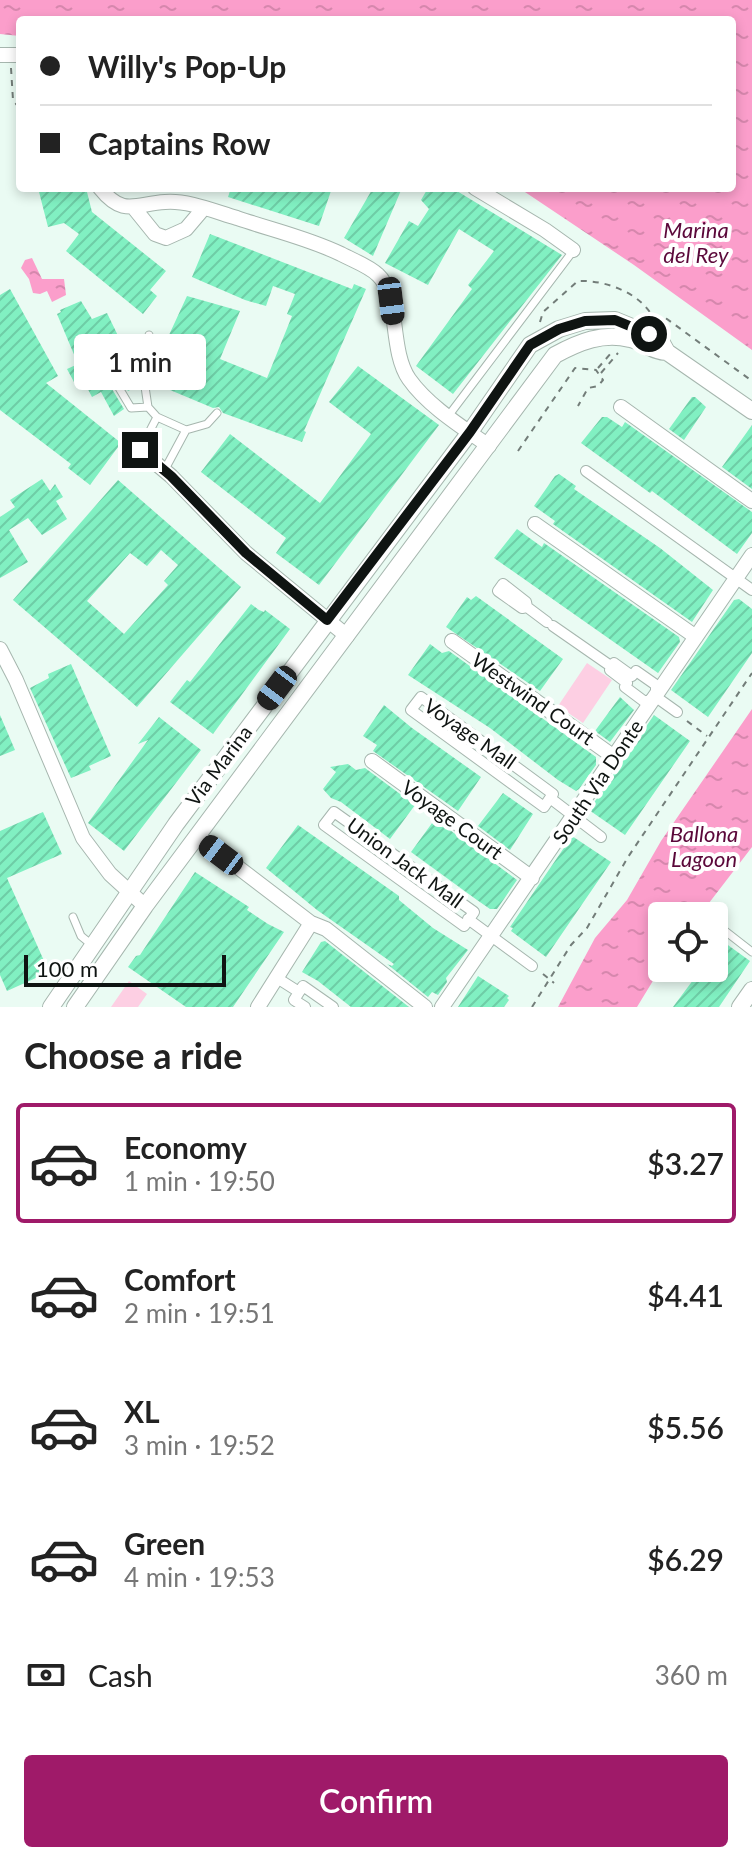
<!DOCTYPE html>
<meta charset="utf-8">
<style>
:root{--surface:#fff;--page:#f2f2f2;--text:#222;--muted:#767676;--line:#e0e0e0;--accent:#9f1a69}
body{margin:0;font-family:Lato,sans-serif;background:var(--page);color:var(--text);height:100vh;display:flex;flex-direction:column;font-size:30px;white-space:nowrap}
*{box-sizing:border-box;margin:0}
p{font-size:26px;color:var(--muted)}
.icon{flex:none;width:44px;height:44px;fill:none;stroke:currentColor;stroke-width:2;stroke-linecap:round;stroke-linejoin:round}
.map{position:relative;height:1007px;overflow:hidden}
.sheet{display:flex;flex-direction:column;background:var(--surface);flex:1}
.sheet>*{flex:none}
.guide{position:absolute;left:16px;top:16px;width:720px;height:176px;border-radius:8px;box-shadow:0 4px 12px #0003;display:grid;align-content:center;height:176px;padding:0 24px;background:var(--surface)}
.fabs{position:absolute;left:648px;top:902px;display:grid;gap:16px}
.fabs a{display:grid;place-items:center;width:80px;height:80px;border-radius:8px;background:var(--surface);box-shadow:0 4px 12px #0003;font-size:40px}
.scale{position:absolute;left:24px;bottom:20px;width:202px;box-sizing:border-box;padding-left:8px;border:4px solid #0f1412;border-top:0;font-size:22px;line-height:28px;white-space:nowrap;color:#0f1412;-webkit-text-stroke:6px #fff;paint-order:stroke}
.end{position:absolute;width:36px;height:36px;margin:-18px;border:10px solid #0f1412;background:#fff;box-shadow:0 0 0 4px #fff}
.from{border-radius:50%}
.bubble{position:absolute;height:56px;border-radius:8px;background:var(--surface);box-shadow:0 4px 12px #0003;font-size:26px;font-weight:600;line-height:56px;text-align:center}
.car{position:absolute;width:24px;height:48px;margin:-24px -12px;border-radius:10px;box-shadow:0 0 6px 2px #0007;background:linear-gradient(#222 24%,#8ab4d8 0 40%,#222 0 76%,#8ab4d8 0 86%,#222 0)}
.guide b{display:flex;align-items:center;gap:28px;height:76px;font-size:30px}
.guide b+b{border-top:2px solid var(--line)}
.guide i{width:20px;height:20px;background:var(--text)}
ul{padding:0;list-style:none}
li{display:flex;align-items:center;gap:24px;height:120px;margin:0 16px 12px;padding:0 8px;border:4px solid transparent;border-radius:8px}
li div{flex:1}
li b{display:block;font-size:30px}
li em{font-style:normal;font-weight:600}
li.current{border-color:var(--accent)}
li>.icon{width:72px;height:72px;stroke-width:1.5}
h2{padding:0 24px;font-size:36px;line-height:96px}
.pay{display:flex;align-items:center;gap:20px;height:88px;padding:0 24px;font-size:30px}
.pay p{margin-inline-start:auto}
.action{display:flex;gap:16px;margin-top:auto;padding:16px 24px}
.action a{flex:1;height:92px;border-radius:8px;background:var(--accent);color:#fff;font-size:32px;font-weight:600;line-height:92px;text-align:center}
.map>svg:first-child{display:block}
.pitch{fill:#fdcfe3}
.water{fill:url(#water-ripples)}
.building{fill:url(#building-hatch);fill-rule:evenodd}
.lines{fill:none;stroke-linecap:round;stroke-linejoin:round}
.service-casing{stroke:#a6b6ae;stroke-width:9}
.pedestrian-casing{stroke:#a6b6ae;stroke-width:12}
.minor-casing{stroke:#a6b6ae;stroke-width:16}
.tertiary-casing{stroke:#a6b6ae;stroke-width:18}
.path{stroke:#737d79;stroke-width:2;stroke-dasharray:6 6;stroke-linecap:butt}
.service{stroke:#fff;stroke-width:7}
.pedestrian{stroke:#fff;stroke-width:10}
.minor{stroke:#fff;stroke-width:14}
.tertiary{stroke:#fff;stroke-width:16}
.route{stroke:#0f1412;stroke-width:10}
.labels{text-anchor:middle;stroke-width:8;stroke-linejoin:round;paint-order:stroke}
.street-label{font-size:20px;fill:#0f1412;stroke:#fff}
.water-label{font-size:22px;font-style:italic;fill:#5b083a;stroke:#fff}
</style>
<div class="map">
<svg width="752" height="1007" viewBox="0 0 752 1007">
<defs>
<pattern id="water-ripples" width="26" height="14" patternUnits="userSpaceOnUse" patternTransform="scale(2)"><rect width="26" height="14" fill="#fb9ecb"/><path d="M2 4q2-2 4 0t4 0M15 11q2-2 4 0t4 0" fill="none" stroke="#d687ad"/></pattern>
<pattern id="building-hatch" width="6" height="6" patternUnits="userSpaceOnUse" patternTransform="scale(2)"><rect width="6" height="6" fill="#81f0c2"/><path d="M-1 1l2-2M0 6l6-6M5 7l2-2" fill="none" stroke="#6ecda6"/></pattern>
</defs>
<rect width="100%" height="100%" fill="#eafbf3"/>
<!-- pitch -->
<path class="pitch" d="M587,663l25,17 -29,43 -25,-17z
M129,981l18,13 -9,13h-27z"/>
<!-- water -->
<path class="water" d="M0,0h752v350l-118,-85 -115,-77h213v-168h-712v16l-20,-2z
M32,258l10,21h22l2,16 -14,7 -5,-11 -7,3 -7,-1 -4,-14 -8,-11 4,-8z
M752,709v138l-53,69h-37v50l-25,41h-79l37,-69 32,-38 34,-59z"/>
<!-- building -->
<path class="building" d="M38,188h48l6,24 74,59 -16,19 7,6 -14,18 -77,-63 13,-17 -15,-11 -16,4z
M231,188h101l-13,38 -91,-29z
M373,188h29l-29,68 -29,-18z
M428,188h24l110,67 -109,139 -37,-28 56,-77 -4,-4 26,-34 -35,-22 -31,56 -43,-22 24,-42 9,5 11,-17 -8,-9z
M210,234l142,55 2,-5 12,5 -62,142 2,1 -4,10 -79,-29 -4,-6 -6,1 -62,-26v-8l36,-78 53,15 -20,48 47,19 25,-62 -5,-2 8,-20 -22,-8 -7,20 -21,-6 -53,-23z
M10,289l48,87 -12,7 75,60 -31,42 -22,-17 3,-4 -71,-54v-115z
M81,301l11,18 15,-6 31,64v9l-10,5 -20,-34 -6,-2 -4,2 -1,7 27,45 -10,7 -13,-24 -9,5 -10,-19 -8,4 -7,-13 11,-5 -21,-50 4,-2 -1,-2z
M358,366l81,59 -120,160 -43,-32 10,-15 -85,-66 29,-38 90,69 51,-69 -42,-32z
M692,397h3l11,10 -22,33 -15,-11z
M602,417h5l15,10 3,-5 127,90v21l-15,21 -85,-63 -2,2 -69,-50z
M752,425v64l-30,-22z
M559,474l17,12 -2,3 86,59 53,42 -21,32 -139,-98 2,-3 -21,-15 21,-30z
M42,479l8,12 5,-7 8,13 -7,4 11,18 -25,16 -14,-17 -19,12 19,32 -28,16v-61l15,-10 -5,-7z
M118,480l123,107 -104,120 -124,-107zM161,550l17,15 -14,16 4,4 -44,49 -37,-33 43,-48 17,13z
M517,529l25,18 2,-4 135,94 1,5 -22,31 -164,-115z
M476,596l87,63 -23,32 -94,-64 21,-30 4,3z
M739,599l13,10v44l-44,64 -37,-27 63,-90z
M251,604l8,6 5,2 1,-2 25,19 -77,105 -43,-32 17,-22 3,2z
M430,644l12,9 7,-2 147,106v8l-17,24 -3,2 -18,-11 -68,-52 -82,-53z
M71,664l40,92 -22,10 2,4 -20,8 -41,-90 19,-10 -1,-4z
M620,697l14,13 -24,32 -15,-11z
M384,705l28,23 69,49 -23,34 -85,-60 4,-6 -14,-9z
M0,715l15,35 -15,6z
M654,715l36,26 -65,94 -36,-25z
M159,717l42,33 -77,101 -36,-28 60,-83 -10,4z
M348,764l8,6 9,-2 50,37 -25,34 -49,-37 -10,-4 -8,-9 13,-17 -6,-5z
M503,793l30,21 -23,36 -32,-24z
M43,812l19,42 -55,24 42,94 -42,19 -7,-16v-144z
M435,819l82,61 -20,29h-7l-13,-9 -66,-48z
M298,825l101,71v4l34,28 35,22 -22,28 1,4 -9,13 -6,-3 -4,5 -41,-33 5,2 2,-2 -77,-54 -51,-42z
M572,836l39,26 -65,95 -35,-26 2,-3 -3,-1z
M195,872l54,35 -2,3 21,14 16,8 -51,75h-47l-58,-40 8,-11 4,-1z
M714,935l36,26 -31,46h-46l29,-39h12z
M325,941l84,66h-58l-33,-26 -16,-9 19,-30z
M478,976l31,20 -2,2 2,2 -5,7h-46z"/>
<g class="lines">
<!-- service casing -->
<g class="service-casing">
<path id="service" d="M103,361l28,47 17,-1 9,10 -17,33
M148,407l-4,-27 5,-45
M449,415l124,-164
M157,417l29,13 21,-6 10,-11
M164,471l22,-41
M73,917l8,19 11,9
M720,927l32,25"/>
</g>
<!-- pedestrian casing -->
<g class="pedestrian-casing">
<path id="pedestrian" d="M586,471l166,119
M527,607l-1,-5 -23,-18 -5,7 24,17 5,-1 20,15
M553,626l59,41 -2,3 17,13 -2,4 20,15 9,-4
M612,667l2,-4 18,13 4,-5 20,14v10
M656,697l21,15
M550,798l-6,9 -133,-97 10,-13 132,97 -3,4 51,39
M334,812l140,100 -10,14 -140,-101z
M468,919l64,47
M277,978l22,14
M305,1007l-11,-7 9,-14 30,21"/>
</g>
<!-- minor casing -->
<g class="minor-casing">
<path id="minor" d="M0,55h20
M100,188c23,29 35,16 65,14 23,-2 51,10 72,16 35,12 71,20 104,36 11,6 28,12 37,21 22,20 11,75 31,104 19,27 53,48 80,67
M475,188l70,42 28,20
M134,208l21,26 11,4 20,-9 17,-20
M621,407l131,94
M140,450l31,26 75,77 101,83
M535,524l161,113
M452,641l162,116
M0,649l16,31 67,158 27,36 35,32
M372,761l160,117
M197,836l114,87 -53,84
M311,923l15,6 99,78
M442,1007l310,-452"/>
</g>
<!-- tertiary casing -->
<g class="tertiary-casing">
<path id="tertiary" d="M51,1007l125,-183 294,-392 60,-87 29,-16 26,-8 30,-1 34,14 13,9 5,9 85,59
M75,1007l70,-101 410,-551c24,-13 48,-23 75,-16 14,3 23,13 37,13
M740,1007l12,-17"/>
</g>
<!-- path -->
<path class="path" d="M11,68l2,32 7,9
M654,317l13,2 85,62
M540,322l3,-10 35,-31c27,-1 61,11 75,36l-1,4
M598,368l14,-16
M601,373l17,-20
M518,451l57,-83 21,2 7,10 -5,6 -10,2 -10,18
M687,721l20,15
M543,974l11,9
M532,1007l39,-62 16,-17 41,-71 124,-184"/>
<!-- service -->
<use href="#service" class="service"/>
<!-- pedestrian -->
<use href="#pedestrian" class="pedestrian"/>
<!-- minor -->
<use href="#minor" class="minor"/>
<!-- tertiary -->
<use href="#tertiary" class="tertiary"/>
</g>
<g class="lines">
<!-- route -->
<path class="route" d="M140,450l31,26 75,77 81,67 143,-188 60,-87 29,-16 26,-8 30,-1 34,14"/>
</g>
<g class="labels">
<!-- street labels -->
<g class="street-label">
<text transform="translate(533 699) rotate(35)" y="7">Westwind Court</text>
<text transform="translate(470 734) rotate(35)" y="7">Voyage Mall</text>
<text transform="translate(219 766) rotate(-53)" y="7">Via Marina</text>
<text transform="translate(598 782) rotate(-56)" y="7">South Via Donte</text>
<text transform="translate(452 820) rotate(36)" y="7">Voyage Court</text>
<text transform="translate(405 863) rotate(36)" y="7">Union Jack Mall</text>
</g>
<!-- water labels -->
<g class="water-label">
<text x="696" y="238">Marina<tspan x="696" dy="25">del Rey</tspan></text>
<text x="704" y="842">Ballona<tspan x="704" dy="25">Lagoon</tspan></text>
</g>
</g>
</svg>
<div class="fabs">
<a><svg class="icon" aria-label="locate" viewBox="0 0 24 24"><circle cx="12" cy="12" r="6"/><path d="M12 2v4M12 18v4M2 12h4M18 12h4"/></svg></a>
</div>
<div class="scale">100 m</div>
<i class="end from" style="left:649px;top:334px"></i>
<i class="end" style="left:140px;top:450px"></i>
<div class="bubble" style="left:74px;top:334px;width:132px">1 min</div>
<i class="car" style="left:391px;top:301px;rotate:173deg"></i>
<i class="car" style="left:277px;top:688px;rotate:217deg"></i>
<i class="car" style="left:221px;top:855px;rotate:307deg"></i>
<div class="guide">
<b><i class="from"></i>Willy's Pop-Up</b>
<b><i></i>Captains Row</b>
</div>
</div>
<section class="sheet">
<h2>Choose a ride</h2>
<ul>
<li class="current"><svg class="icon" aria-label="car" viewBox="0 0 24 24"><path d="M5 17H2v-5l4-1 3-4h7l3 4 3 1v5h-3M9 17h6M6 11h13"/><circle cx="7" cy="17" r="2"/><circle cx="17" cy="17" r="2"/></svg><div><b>Economy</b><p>1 min · 19:50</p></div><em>$3.27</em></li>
<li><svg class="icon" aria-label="car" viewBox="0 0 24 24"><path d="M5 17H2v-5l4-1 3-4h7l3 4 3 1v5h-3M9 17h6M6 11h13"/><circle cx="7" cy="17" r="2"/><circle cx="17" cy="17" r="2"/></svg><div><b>Comfort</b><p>2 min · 19:51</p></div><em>$4.41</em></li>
<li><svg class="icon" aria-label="car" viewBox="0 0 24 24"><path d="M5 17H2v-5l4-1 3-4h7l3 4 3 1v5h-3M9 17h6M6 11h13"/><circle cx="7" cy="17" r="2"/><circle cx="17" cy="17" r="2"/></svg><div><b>XL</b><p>3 min · 19:52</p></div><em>$5.56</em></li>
<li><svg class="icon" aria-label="car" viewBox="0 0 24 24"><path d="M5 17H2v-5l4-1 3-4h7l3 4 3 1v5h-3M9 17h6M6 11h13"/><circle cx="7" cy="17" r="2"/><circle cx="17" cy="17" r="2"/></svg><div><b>Green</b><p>4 min · 19:53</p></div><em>$6.29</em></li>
</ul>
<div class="pay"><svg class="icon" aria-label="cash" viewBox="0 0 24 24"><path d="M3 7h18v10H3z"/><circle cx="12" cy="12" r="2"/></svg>Cash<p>360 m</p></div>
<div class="action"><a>Confirm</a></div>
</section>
